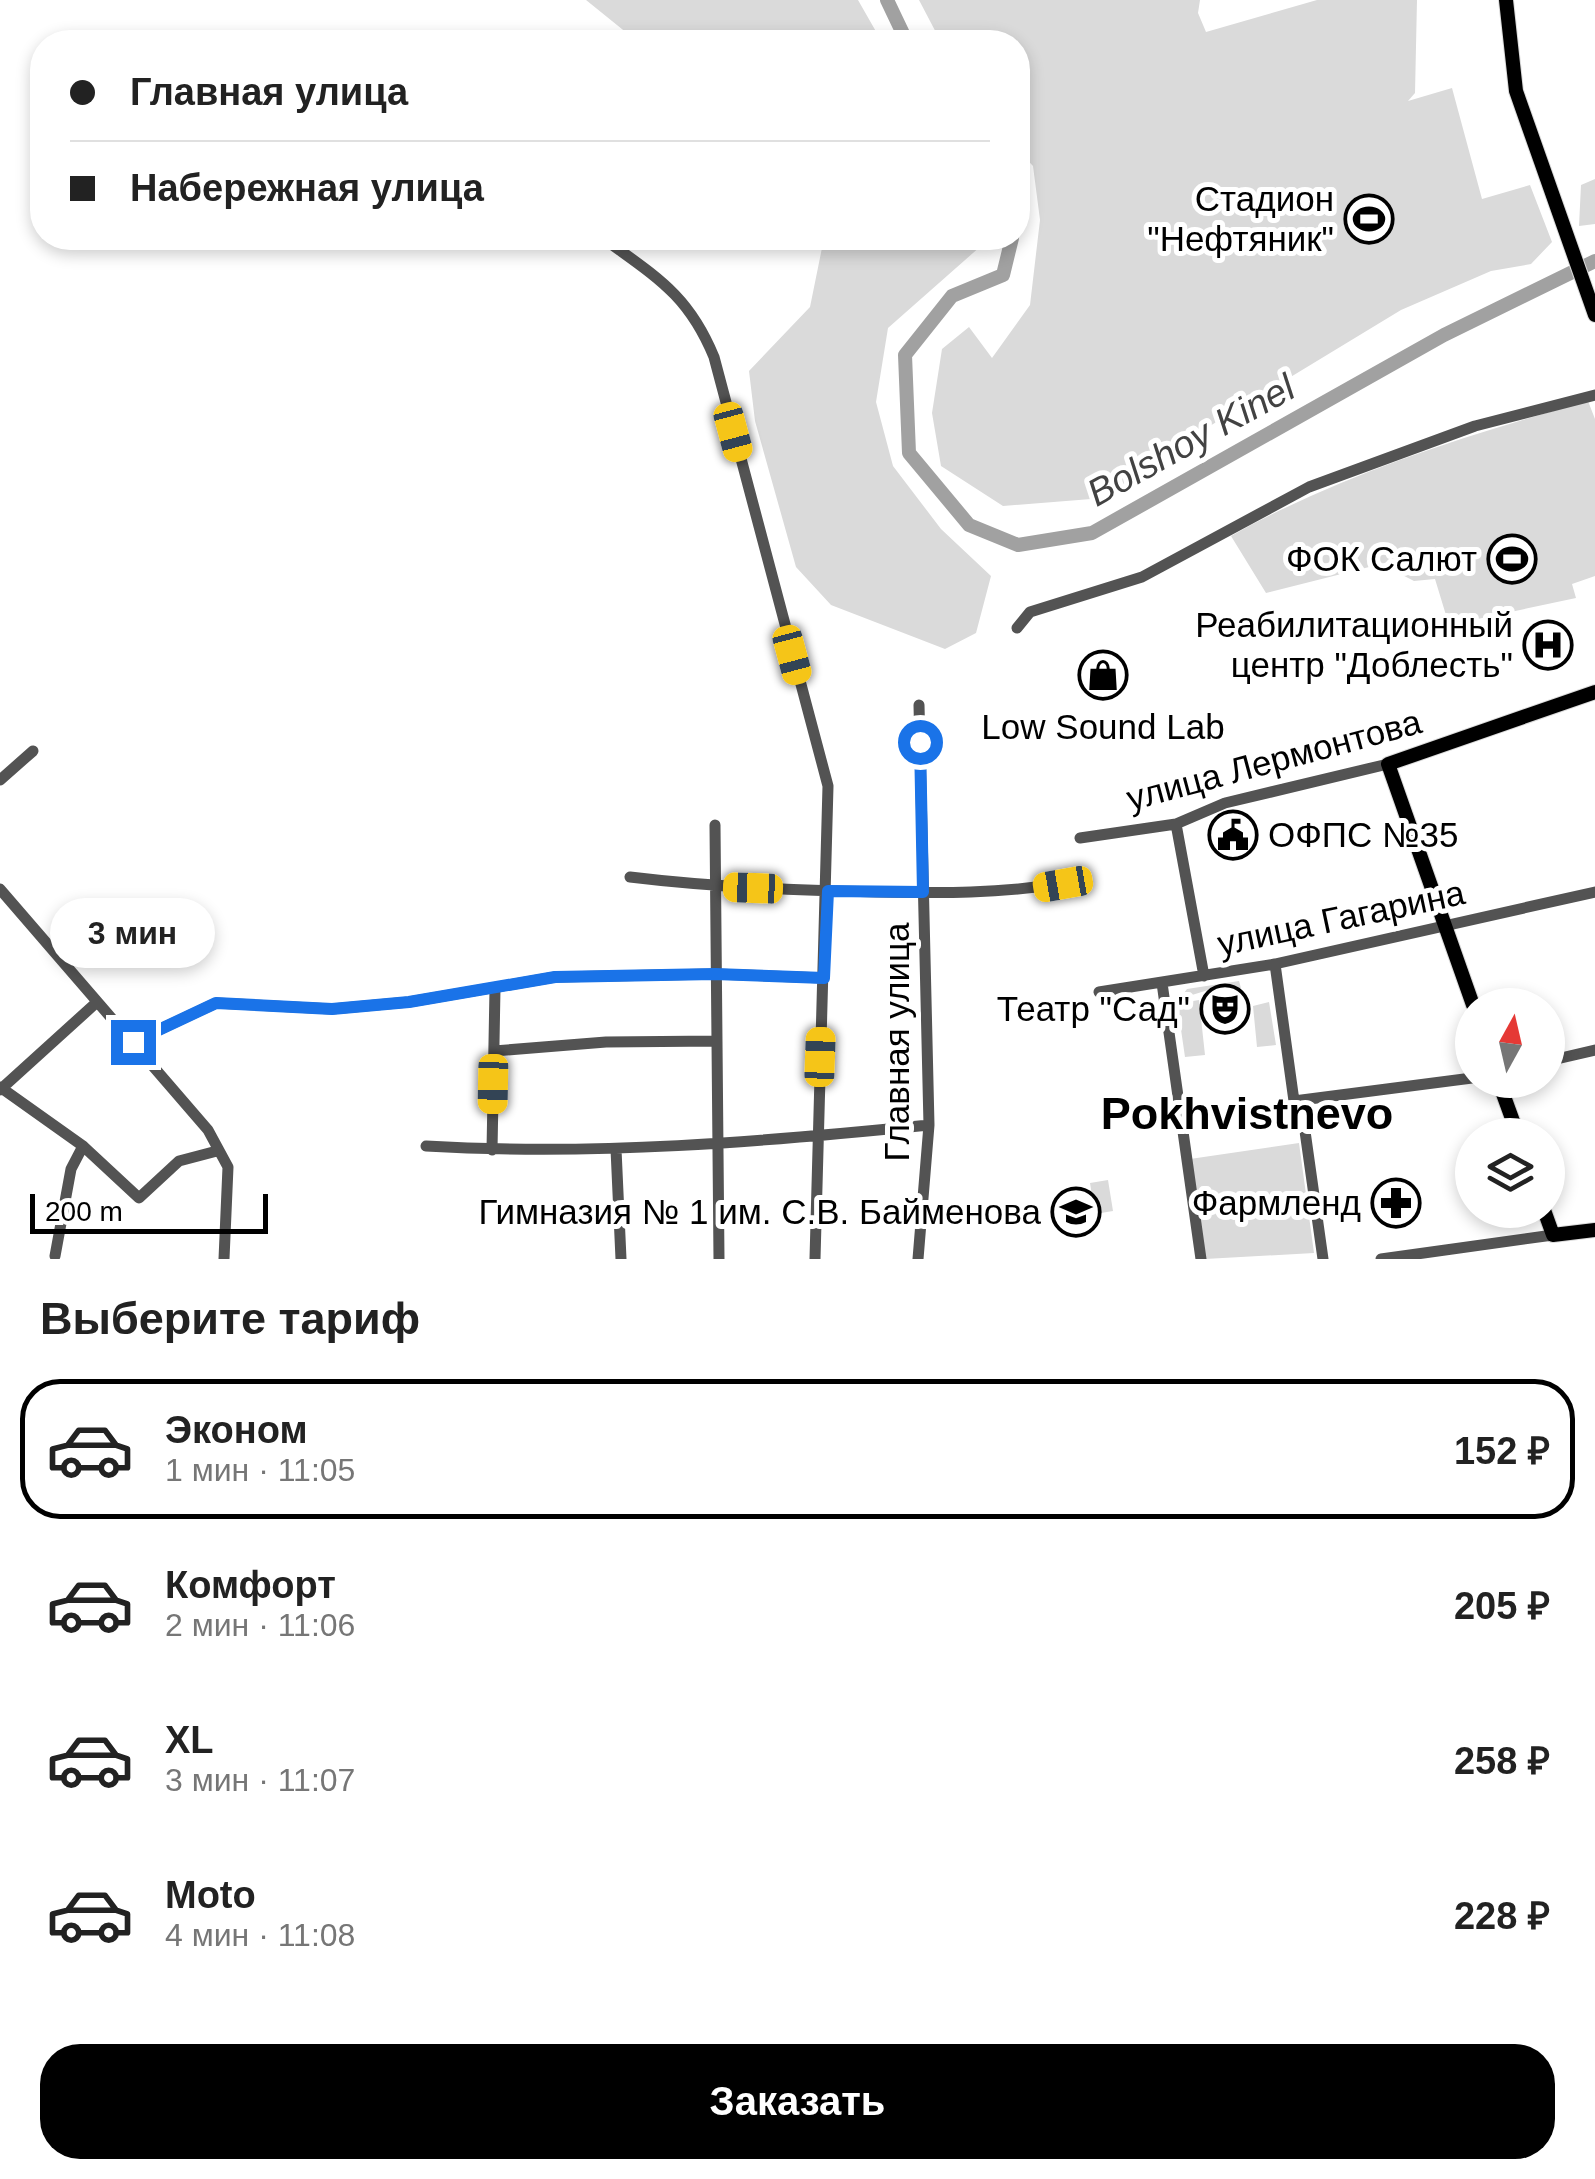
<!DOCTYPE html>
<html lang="ru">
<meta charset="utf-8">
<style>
:root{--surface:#fff;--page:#f6f6f6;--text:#222;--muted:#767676;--line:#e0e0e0;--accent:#000}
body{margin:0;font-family:Helvetica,sans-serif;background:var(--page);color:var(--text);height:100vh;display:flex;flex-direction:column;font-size:38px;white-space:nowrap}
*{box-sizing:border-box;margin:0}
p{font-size:32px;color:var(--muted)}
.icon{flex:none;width:55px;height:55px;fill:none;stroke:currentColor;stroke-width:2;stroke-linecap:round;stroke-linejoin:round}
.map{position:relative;height:1259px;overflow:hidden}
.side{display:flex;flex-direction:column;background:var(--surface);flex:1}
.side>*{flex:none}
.banner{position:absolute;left:30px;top:30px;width:1000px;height:220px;border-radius:40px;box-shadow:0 5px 15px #0003;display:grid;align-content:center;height:220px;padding:0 40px;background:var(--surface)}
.needle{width:65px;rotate:8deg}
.tools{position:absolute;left:1455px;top:988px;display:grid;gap:20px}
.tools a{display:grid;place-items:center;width:110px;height:110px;border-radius:50%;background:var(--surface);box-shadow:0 5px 15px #0003;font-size:50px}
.scale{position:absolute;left:30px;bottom:25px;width:238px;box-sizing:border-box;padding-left:10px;border:5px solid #000;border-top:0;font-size:28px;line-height:35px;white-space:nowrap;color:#000;-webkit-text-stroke:8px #fff;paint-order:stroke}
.end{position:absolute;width:45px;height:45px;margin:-22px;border:12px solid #1a73e8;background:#fff;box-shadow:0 0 0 5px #fff}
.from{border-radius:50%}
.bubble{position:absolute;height:70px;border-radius:35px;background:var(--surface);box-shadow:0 5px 15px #0003;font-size:32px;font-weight:600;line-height:70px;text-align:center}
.car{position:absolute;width:30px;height:60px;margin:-30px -15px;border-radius:12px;box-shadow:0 0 8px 2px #0007;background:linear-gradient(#f5c518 24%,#345 0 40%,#f5c518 0 76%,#345 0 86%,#f5c518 0)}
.banner b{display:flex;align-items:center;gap:35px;height:95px;font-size:38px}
.banner b+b{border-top:2px solid var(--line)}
.banner i{width:25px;height:25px;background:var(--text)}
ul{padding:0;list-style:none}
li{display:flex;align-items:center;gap:30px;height:140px;margin:0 20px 15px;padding:0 20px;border:5px solid transparent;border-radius:40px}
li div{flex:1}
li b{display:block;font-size:38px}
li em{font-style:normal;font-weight:600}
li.current{border-color:var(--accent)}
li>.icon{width:90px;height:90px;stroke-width:1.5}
h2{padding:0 40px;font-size:45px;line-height:120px}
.button{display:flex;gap:20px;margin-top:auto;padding:20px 40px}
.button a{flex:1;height:115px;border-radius:40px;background:var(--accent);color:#fff;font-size:40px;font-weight:600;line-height:115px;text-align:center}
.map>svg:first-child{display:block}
.green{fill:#dadada}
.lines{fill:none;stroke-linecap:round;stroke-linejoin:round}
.river{stroke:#a1a1a1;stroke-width:14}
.major-casing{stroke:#dbdbdb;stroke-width:16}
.minor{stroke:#535353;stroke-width:11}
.major{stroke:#000;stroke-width:14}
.route{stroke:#1a73e8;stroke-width:12}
.labels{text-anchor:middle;stroke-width:10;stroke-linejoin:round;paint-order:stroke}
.poi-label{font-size:35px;fill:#000;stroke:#fff;text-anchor:end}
.street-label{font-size:35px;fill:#000;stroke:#fff}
.water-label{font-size:38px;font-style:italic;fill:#424242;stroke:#fff}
.district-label{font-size:45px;font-weight:bold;fill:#000;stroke:#fff}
</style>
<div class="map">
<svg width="1595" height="1259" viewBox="0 0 1595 1259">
<rect width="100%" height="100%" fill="#fff"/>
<!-- green -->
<path class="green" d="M586,0h272l24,42h-244z
M919,0h281l-2,13 8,19 111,-32h100l-2,93 -7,8 44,-13 30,111 48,-14 22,57 -21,22 -40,7 -90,39 -201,122 -66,48 -43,19 -88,7 -62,-40 -9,-53 10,-64 27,-22 23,31 38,-53 10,-85 -7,-54 -15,-16v-108h-77z
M1595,179v45l-16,2 2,-41z
M824,238h166l-102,90 -12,74 17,64 48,63 50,47 -15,57 -31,16 -114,-44 -35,-38 -41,-146 -6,-50 61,-64z
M1588,401l7,18v157l-23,8 4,14 -127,27 -14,-46 -21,2 -33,-17 -115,29 -35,-57c112,-63 234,-100 357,-135z
M1239,981l2,7 -23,-1 -26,8 1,6 6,-1 6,55 -20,2 -8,-55 10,-13z
M1269,1002l7,43 -19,2 -4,-41z
M1299,1143l15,110 -109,6 -15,-100z
M1108,1180l5,31 -18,3 -5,-31z"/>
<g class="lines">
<!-- river -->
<path class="river" d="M887,0l20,42
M1012,238l-9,37 -51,21 -47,59 4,98 60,72 49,20 74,-12 352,-198 151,-74"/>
<!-- major casing -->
<g class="major-casing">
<path id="major" d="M1506,0l10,91 79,224
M1473,1005l-85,-241 207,-72
M1498,1080l20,55
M1544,1210l9,25 42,-5"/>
</g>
<!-- minor -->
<path class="minor" d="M603,238c53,39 85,56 111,119l114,429 -13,473
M1017,628l13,-16 112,-35 167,-90 166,-61 120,-31
M0,780l33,-29
M1176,824l28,152
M715,825l4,434
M1080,838l96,-14 49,-21 163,-39
M630,877c82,10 164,13 247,15 63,1 124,2 186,-9
M0,889l208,241 20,37 -4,92
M1275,964l19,137 9,16 20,142
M1162,983l39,276
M1099,992l176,-28 320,-72
M133,1042l83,-39 116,6 77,-7 146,-25 160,-3 109,4
M494,1051l112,-9 111,-1
M1548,1061l47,-11
M0,1087l83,59 56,52 40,-37 38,-10
M0,1090l97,-88
M1294,1101l178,-23
M426,1146c169,10 335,-4 503,-21
M616,1149l5,110
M492,1150l3,-161
M55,1256l16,-87 12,-23
M918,1259l11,-134 -10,-420
M1381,1259l172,-24"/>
<!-- major -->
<use href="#major" class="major"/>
</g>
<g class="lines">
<!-- route -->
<path class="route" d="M133,1042l83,-39 116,6 77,-7 146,-25 160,-3 109,4 4,-87 95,1 -3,-150"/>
</g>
<!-- icons -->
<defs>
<g id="stadium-ring" transform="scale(2.5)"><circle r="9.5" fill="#fff" stroke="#000" stroke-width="1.5"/><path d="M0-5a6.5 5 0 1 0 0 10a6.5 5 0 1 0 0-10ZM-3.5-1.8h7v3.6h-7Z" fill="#000"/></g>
<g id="hospital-ring" transform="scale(2.5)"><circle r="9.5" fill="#fff" stroke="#000" stroke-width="1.5"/><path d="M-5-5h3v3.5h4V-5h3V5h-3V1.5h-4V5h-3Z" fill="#000"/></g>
<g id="shop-ring" transform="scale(2.5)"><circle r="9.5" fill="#fff" stroke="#000" stroke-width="1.5"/><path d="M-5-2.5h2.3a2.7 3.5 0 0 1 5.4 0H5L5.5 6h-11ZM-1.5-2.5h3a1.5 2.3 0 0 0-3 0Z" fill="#000"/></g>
<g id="civic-ring" transform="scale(2.5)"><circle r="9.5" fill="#fff" stroke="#000" stroke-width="1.5"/><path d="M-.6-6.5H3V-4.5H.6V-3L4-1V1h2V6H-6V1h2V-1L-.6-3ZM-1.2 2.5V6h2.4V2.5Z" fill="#000"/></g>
<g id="theatre-ring" transform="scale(2.5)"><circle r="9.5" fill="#fff" stroke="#000" stroke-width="1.5"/><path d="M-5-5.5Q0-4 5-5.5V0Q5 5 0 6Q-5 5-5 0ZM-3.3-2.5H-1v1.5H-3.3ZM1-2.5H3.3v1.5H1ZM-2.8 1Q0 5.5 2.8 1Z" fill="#000"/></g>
<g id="pharmacy-ring" transform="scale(2.5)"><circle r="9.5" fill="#fff" stroke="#000" stroke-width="1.5"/><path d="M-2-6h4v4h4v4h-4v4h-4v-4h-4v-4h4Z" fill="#000"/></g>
<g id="school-ring" transform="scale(2.5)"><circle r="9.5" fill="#fff" stroke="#000" stroke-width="1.5"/><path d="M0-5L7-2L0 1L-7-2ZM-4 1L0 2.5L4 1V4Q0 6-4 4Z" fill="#000"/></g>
</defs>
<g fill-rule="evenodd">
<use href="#stadium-ring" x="1369" y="219"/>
<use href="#stadium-ring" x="1512" y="559"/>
<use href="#hospital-ring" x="1548" y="645"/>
<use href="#shop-ring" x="1103" y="675"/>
<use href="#civic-ring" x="1233" y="835"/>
<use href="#theatre-ring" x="1225" y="1009"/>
<use href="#pharmacy-ring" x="1396" y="1203"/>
<use href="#school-ring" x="1076" y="1212"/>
</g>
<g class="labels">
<!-- poi labels -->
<g class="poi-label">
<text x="1334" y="211">Стадион<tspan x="1334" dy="40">"Нефтяник"</tspan></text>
<text x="1477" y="571">ФОК Салют</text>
<text x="1513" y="637">Реабилитационный<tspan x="1513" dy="40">центр "Доблесть"</tspan></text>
<text x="1103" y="739" text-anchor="middle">Low Sound Lab</text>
<text x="1268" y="847" text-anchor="start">ОФПС №35</text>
<text x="1190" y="1021">Театр "Сад"</text>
<text x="1361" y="1215">Фармленд</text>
<text x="1041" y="1224">Гимназия № 1 им. С.В. Байменова</text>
</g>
<!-- street labels -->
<g class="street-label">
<text transform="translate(1274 760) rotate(-15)" y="12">улица Лермонтова</text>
<text transform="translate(1341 918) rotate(-12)" y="12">улица Гагарина</text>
<text transform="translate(897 1042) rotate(-90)" y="12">Главная улица</text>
</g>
<!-- water labels -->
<g class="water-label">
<text transform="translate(1191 440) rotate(-29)" y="13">Bolshoy Kinel</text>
</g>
<!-- district labels -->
<g class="district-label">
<text x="1247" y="1129">Pokhvistnevo</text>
</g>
</g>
</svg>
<div class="tools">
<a><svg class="needle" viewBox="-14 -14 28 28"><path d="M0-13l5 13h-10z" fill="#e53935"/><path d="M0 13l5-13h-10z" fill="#767676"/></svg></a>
<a><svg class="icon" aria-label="layers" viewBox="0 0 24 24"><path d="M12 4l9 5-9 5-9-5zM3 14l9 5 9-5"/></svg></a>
</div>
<div class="scale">200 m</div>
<i class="end from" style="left:920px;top:742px"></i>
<i class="end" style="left:133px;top:1042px"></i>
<div class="bubble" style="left:50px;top:898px;width:165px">3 мин</div>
<i class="car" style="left:733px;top:432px;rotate:165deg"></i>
<i class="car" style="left:792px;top:655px;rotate:165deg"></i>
<i class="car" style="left:1063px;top:884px;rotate:260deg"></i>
<i class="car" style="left:753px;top:888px;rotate:272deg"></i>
<i class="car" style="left:820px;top:1057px;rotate:2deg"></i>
<i class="car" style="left:493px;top:1084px;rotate:181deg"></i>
<div class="banner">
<b><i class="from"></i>Главная улица</b>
<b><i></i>Набережная улица</b>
</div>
</div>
<section class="side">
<h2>Выберите тариф</h2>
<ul>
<li class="current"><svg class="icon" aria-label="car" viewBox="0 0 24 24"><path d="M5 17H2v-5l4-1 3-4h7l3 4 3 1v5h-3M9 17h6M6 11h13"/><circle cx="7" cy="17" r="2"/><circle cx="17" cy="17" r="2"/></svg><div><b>Эконом</b><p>1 мин · 11:05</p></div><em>152 ₽</em></li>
<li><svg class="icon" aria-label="car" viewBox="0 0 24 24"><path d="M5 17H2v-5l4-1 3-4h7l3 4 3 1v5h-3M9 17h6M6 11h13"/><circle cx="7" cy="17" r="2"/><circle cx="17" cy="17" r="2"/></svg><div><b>Комфорт</b><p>2 мин · 11:06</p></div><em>205 ₽</em></li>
<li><svg class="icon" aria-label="car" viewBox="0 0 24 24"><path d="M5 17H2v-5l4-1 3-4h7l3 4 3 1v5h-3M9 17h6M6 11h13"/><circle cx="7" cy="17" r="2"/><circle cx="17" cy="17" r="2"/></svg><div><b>XL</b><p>3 мин · 11:07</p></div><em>258 ₽</em></li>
<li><svg class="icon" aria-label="car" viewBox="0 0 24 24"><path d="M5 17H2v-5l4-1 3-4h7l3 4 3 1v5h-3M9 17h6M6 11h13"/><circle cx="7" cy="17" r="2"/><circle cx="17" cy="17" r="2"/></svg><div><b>Moto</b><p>4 мин · 11:08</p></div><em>228 ₽</em></li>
</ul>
<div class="button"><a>Заказать</a></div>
</section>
